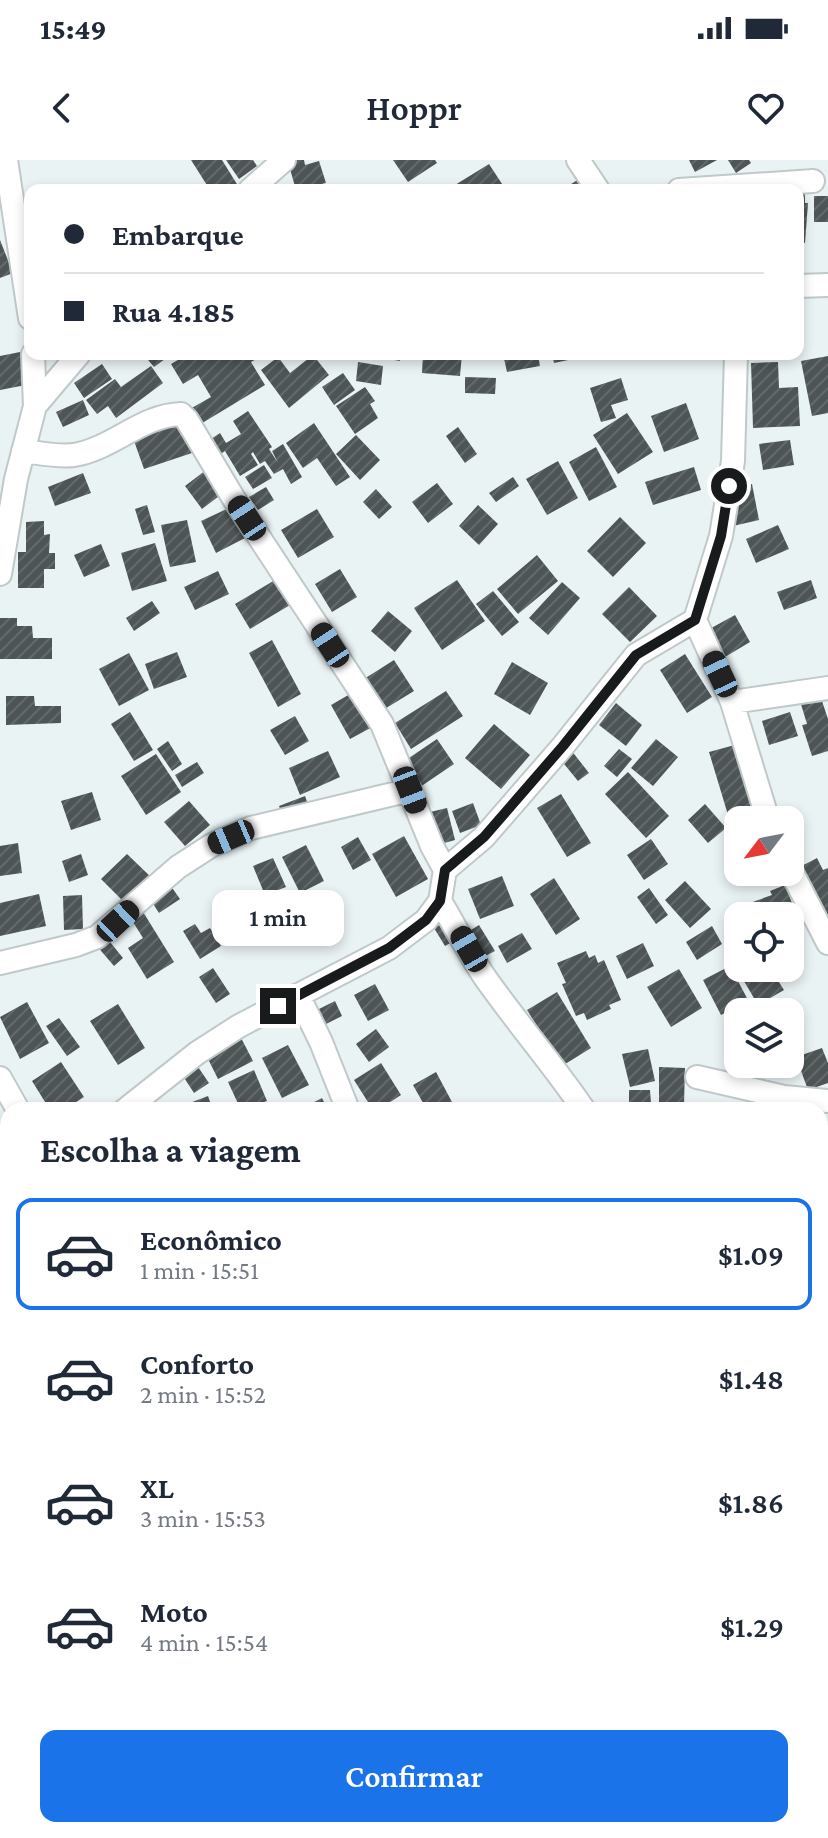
<!DOCTYPE html>
<html lang="pt">
<meta charset="utf-8">
<style>
:root{--surface:#fff;--page:#f2f2f3;--text:#1f2937;--muted:#747a83;--line:#e0e1e3;--accent:#1a73e8}
body{margin:0;font-family:"Crimson Pro",serif;background:var(--page);color:var(--text);height:100vh;display:flex;flex-direction:column;font-size:30px;white-space:nowrap}
*{box-sizing:border-box;margin:0}
p{font-size:26px;color:var(--muted)}
.icon{flex:none;width:44px;height:44px;fill:none;stroke:currentColor;stroke-width:2;stroke-linecap:round;stroke-linejoin:round}
.map{position:relative;flex:1;overflow:hidden}
.details{position:absolute;left:0px;top:942px;width:828px;height:736px;display:flex;flex-direction:column;background:var(--surface);border-radius:24px 24px 0 0;box-shadow:0 4px 12px #0003}
.details>*{flex:none}
.banner{position:absolute;left:24px;top:24px;width:780px;height:176px;border-radius:16px;box-shadow:0 4px 12px #0003;display:grid;align-content:center;height:176px;padding:0 40px;background:var(--surface)}
.needle{width:52px;rotate:238deg}
.fabs{position:absolute;left:724px;top:646px;display:grid;gap:16px}
.fabs a{display:grid;place-items:center;width:80px;height:80px;border-radius:16px;background:var(--surface);box-shadow:0 4px 12px #0003;font-size:40px}
.end{position:absolute;width:36px;height:36px;margin:-18px;border:10px solid #181b1b;background:#fff;box-shadow:0 0 0 4px #fff}
.from{border-radius:50%}
.bubble{position:absolute;height:56px;border-radius:16px;background:var(--surface);box-shadow:0 4px 12px #0003;font-size:26px;font-weight:600;line-height:56px;text-align:center}
.car{position:absolute;width:24px;height:48px;margin:-24px -12px;border-radius:10px;box-shadow:0 0 6px 2px #0007;background:linear-gradient(#222 24%,#8ab4d8 0 40%,#222 0 76%,#8ab4d8 0 86%,#222 0)}
.banner b{display:flex;align-items:center;gap:28px;height:76px;font-size:30px}
.banner b+b{border-top:2px solid var(--line)}
.banner i{width:20px;height:20px;background:var(--text)}
ul{padding:0;list-style:none}
li{display:flex;align-items:center;gap:24px;height:112px;margin:0 16px 12px;padding:0 24px;border:4px solid transparent;border-radius:16px}
li div{flex:1}
li b{display:block;font-size:30px}
li em{font-style:normal;font-weight:600}
li.selected{border-color:var(--accent)}
li>.icon{width:72px;height:72px;stroke-width:1.5}
h2{padding:0 40px;font-size:36px;line-height:96px}
.primary-button{display:flex;gap:16px;margin-top:auto;padding:16px 40px}
.primary-button a{flex:1;height:92px;border-radius:16px;background:var(--accent);color:#fff;font-size:32px;font-weight:600;line-height:92px;text-align:center}
.status{display:flex;justify-content:space-between;align-items:center;height:56px;padding:0 40px;background:var(--surface);direction:ltr}
.status svg{height:22px;fill:currentColor}
header{display:flex;justify-content:space-between;align-items:center;height:104px;padding:0 40px;background:var(--surface);font-size:36px;font-weight:600}
.map>svg:first-child{display:block}
.building{fill:url(#building-hatch)}
.lines{fill:none;stroke-linecap:round;stroke-linejoin:round}
.minor-casing{stroke:#c0c9ca;stroke-width:26}
.minor{stroke:#fff;stroke-width:22}
.route{stroke:#181b1b;stroke-width:10}
</style>
<div class="status"><b>15:49</b><svg viewBox="0 0 49 12"><path d="M0 12V9h3v3zM5 12V6h3v6zM10 12V3h3v9zM15 12V0h3v12zM26 1h20v11H26zM47 4h2v5h-2z"/></svg></div>
<header><svg class="icon" aria-label="back" viewBox="0 0 24 24"><path d="M15 5l-7 7 7 7"/></svg>Hoppr<svg class="icon" aria-label="heart" viewBox="0 0 24 24"><path d="M12 20l-8-8c-3-5 5-10 8-4 3-6 11-1 8 4z"/></svg></header>
<div class="map">
<svg width="828" height="1678" viewBox="0 0 828 1678">
<defs>
<pattern id="building-hatch" width="6" height="6" patternUnits="userSpaceOnUse" patternTransform="scale(2)"><rect width="6" height="6" fill="#4e5556"/><path d="M-1 1l2-2M0 6l6-6M5 7l2-2" fill="none" stroke="#64696a"/></pattern>
</defs>
<rect width="100%" height="100%" fill="#eaf3f4"/>
<!-- building -->
<path class="building" d="M191,0h31l18,29 -30,1z
M226,0h27l4,6 -18,13z
M294,0h10l1,5 14,-4 7,22 -30,7 -8,-28z
M393,0h42l2,3 -29,19z
M689,0h28l-22,12z
M728,0h21l2,3 -15,10z
M489,4l17,26h-49l-2,-5z
M582,17l8,13h-24l-1,-2z
M798,32h7v11h3l-3,40h-7z
M814,36h14v26h-14z
M0,80l13,33 -13,5z
M25,191l6,33 -31,6v-34z
M143,194h18l4,5 -11,8z
M188,194h77l-14,8 14,23 -66,40 -9,-16 21,-12 -13,-22 -15,9 -12,-20z
M362,194h39l-1,7z
M423,194h39l-2,22 -38,-3z
M503,194h35l2,12 -33,6z
M552,194h40v1l-38,8z
M313,195l16,20 -40,33 -28,-38 17,-13 12,16z
M828,196v57l-16,3 -11,-55z
M358,202l25,4 -2,19 -25,-4z
M778,202l1,26 19,-1 2,39 -47,2 -2,-65z
M102,204l10,15 -28,19 -10,-15z
M151,206l12,17 -47,35 -8,-12 -11,8 -11,-14 29,-21 6,8z
M343,213l12,17 -21,15 -12,-18z
M465,217l31,1 -1,16 -30,-1z
M621,218l7,22 -17,5 5,13 -15,4 -11,-34z
M365,227l10,14 -5,3 8,14 -23,16 -19,-28z
M83,240l6,15 -26,12 -7,-15z
M686,243l13,36 -35,13 -13,-36z
M248,251l24,36 -3,2 9,14 -6,-12 11,-7 19,33 -11,7 -8,-15 -9,5 -9,-13 -5,3 -7,-12 -2,2 7,11 -18,11 -15,-25 -7,5 -10,-15 12,-8 6,10 15,-9 -8,-13z
M627,253l26,39 -35,22 -25,-39z
M184,261l11,31 -51,17 -11,-31z
M314,263l36,54 -14,9 -19,-28 -14,10 -17,-25z
M458,267l19,27 -12,9 -19,-27z
M356,275l24,25 -20,20 -24,-26z
M790,280l4,25 -31,5 -4,-26z
M596,287l21,40 -28,14 -20,-39z
M558,301l20,37 -31,17 -21,-36z
M264,305l8,13 -19,11 -8,-12z
M210,307l17,23 -25,19 -17,-23z
M694,307l7,23 -48,15 -8,-23z
M83,313l8,20 -36,13 -7,-19z
M513,317l6,9 -23,16 -7,-9z
M437,323l16,21 -25,19 -16,-21z
M752,324l7,36 -26,6 -3,-18 9,-2 -4,-18z
M266,327l8,13 -16,10 -9,-13z
M376,329l16,18 -13,12 -16,-17z
M147,345l8,27 -12,3 -8,-26z
M478,345l20,19 -19,21 -20,-19z
M231,347l14,31 -29,15 -15,-32z
M317,349l17,28 -36,21 -17,-28z
M620,357l26,26 -33,34 -26,-26z
M187,360l9,42 -26,5 -9,-42z
M44,361v14l6,-1 -1,19h6v16h-11v19h-26v-36h8v-30z
M778,365l11,24 -33,14 -10,-24z
M155,383l12,38 -35,10 -11,-38z
M101,384l9,22 -26,11 -10,-22z
M537,395l21,26 -40,33 -21,-25z
M340,409l17,28 -25,15 -17,-28z
M218,411l11,23 -34,16 -11,-23z
M275,420l15,25 -40,24 -15,-25z
M457,420l28,41 -43,29 -28,-42z
M811,420l6,18 -33,12 -7,-18z
M562,422l18,16 -32,37 -19,-17z
M629,427l28,29 -27,26 -28,-28z
M493,431l26,31 -17,14 -26,-32z
M152,441l8,12 -26,18 -8,-13z
M388,451l24,20 -17,21 -24,-21z
M735,455l15,27 -30,18 -16,-28z
M0,458h17v8h15l1,12h19v21h-52z
M272,480l29,54 -23,13 -29,-54z
M177,492l10,25 -33,12 -9,-25z
M129,493l20,37 -30,16 -20,-37z
M685,494l27,43 -25,16 -27,-43z
M394,500l20,31 -31,19 -19,-31z
M512,502l36,21 -18,32 -36,-21z
M357,530l19,35 -26,14 -19,-34z
M446,531l17,25 -52,33 -16,-26z
M820,535l8,24v32l-16,5 -10,-31 5,-1 -7,-23z
M6,536h28l1,10h26v17l-55,2z
M616,543l26,22 -16,21 -27,-21z
M130,552l23,38 -19,11 -23,-37z
M790,552l8,24 -29,9 -7,-24z
M295,556l14,25 -24,14 -15,-25z
M494,564l36,31 -29,34 -36,-31z
M437,579l17,25 -34,23 -17,-25z
M656,579l22,18 -25,29 -22,-18z
M168,581l14,23 -10,7 -15,-22z
M742,583l23,77h-27v17l-3,1 -26,-86z
M619,589l13,10 -15,18 -13,-11z
M571,590l18,23 -11,8 -18,-22z
M328,591l12,26 -40,18 -11,-27z
M156,594l25,38 -35,23 -25,-39z
M197,602l7,11 -22,14 -7,-12z
M628,612l41,44 -23,22 -41,-44z
M92,632l9,28 -30,10 -10,-29z
M561,634l30,49 -24,14 -30,-49z
M305,636l4,11 -26,10 -4,-11z
M189,641l21,24 -25,21 -21,-24z
M473,643l8,22 -21,8 -8,-22z
M705,644l21,24 -18,15 -20,-23z
M447,648l8,32 -21,6 -8,-33z
M404,676l24,43 -32,18 -24,-43z
M358,677l13,23 -18,10 -12,-23z
M651,679l17,25 -24,16 -17,-25z
M18,683l4,30 -22,3v-30z
M306,685l18,36 -24,12 -18,-36z
M81,694l7,21 -19,7 -7,-21z
M127,694l26,25 -26,26 -26,-26z
M273,698l13,29 -21,8 -12,-29z
M817,698l6,12 5,-2v48l-17,-34 -6,3 -9,-16z
M502,716l12,30 -34,13 -12,-30z
M554,718l26,41 -24,16 -26,-41z
M685,721l26,28 -21,19 -25,-28z
M168,722l12,17 -21,14 -11,-17z
M785,725l11,28 -8,3h-37l-4,-12 25,-9 -2,-4z
M649,728l19,27 -12,9 -19,-27z
M39,734l7,32 -46,10v-33z
M82,735l1,34 -19,1 -1,-34z
M140,747l34,55 -27,17 -19,-31 15,-10 -15,-24z
M279,749l10,28 -17,6 -10,-28z
M450,759l11,18 -16,9 -11,-18z
M195,764l6,9 9,-5 11,18 -21,13 -17,-28z
M479,765l16,26 -17,9 -15,-25z
M712,766l10,18 -25,16 -11,-18z
M522,773l10,16 -25,14 -9,-17z
M106,777l17,21 -9,8 -18,-21z
M643,783l11,23 -27,13 -11,-23z
M586,791l3,7 6,-3 3,8 6,-3 17,40 -12,5 2,4 -24,11 -3,-7 -8,3 -14,-32 4,-1 -9,-20z
M738,802v6h32l14,22 -26,15 -24,-41z
M730,806l18,34 -27,15 -18,-35z
M213,808l17,26 -14,9 -17,-26z
M679,809l23,39 -31,19 -24,-40z
M375,824l14,26 -21,11 -14,-26z
M557,832l34,56 -29,18 -35,-56z
M335,841l7,15 -24,12 -7,-15z
M27,842l22,41 -29,16 -20,-42z
M118,844l27,44 -27,17 -28,-44z
M59,858l21,29 -13,9 -21,-30z
M376,869l13,18 -20,15 -13,-18z
M239,874l14,27 -35,18 -14,-28z
M288,885l21,40 -27,13 -20,-40z
M822,888l6,15v20l-20,7 -12,-33z
M648,889l7,32 -25,6 -8,-33z
M61,902l23,35 -20,13h-14l-18,-29z
M381,903l20,32 -23,15h-5l-19,-30z
M196,904l13,19 -15,10 -13,-20z
M751,904h19l1,11 -19,2z
M659,907l26,1 -1,37 -25,-1z
M254,910l13,31 -26,9 -13,-28z
M436,912l16,30 -16,8h-9l-14,-25z
M629,930h21l1,13 -22,-1z
M208,936l5,14h-30l-1,-4z
M322,938l6,12h-29z
M756,941l2,9h-33l-1,-3z
M537,942l2,8h-28v-1z
M8,1037v27l-8,-12v-9z
M826,1104l2,4v57l-8,-16v-41z
M820,1183l8,16v7l-8,4z
M828,1252v27l-8,4v-27z
M820,1335l8,11v18l-8,6z
M820,1456l8,9v16l-8,7z
M824,1565l4,5v28l-8,7v-37z
M0,1655l8,8v7h6l8,8h-22z
M219,1670h16l5,8h-33z
M286,1670h48l-13,8h-31z
M533,1670h31l-7,5 2,3h-38z
M575,1670h19l5,8h-37z"/>
<g class="lines">
<!-- minor casing -->
<g class="minor-casing">
<path id="minor" d="M6,0l24,158
M578,0l20,30
M250,30l34,-30
M679,30l134,-9
M798,126l30,-1
M736,194l-3,107 -12,75 -26,84 37,82 36,118
M35,246l44,-52
M23,291c17,2 34,6 51,4 38,-6 68,-40 107,-41l6,6 47,79 148,225 50,122 13,24
M0,414l16,-95 19,-73 -2,-52
M732,542l96,-14
M790,709l38,74
M440,741c15,25 28,51 44,75 32,46 69,88 100,134
M0,803l76,-18 21,-8 81,-70 34,-22 39,-17 159,-38
M298,835l23,47 27,68
M697,917l87,20 44,4
M0,918l18,32
M125,950l72,-57 42,-27 150,-78 37,-28 14,-19 5,-31 39,-33 79,-91 73,-91 59,-35
M820,1094l8,-3
M820,1294l8,12
M820,1404l8,-7
M0,1462h8
M820,1554l8,2
M0,1569l8,-24
M270,1670l2,8
M429,1670l6,8
M600,1670l5,8
M56,1678l6,-8
M168,1678l12,-8
M497,1678l10,-8"/>
</g>
<!-- minor -->
<use href="#minor" class="minor"/>
</g>
<g class="lines">
<!-- route -->
<path class="route" d="M278,846l111,-58 37,-28 14,-19 5,-31 39,-33 79,-91 73,-91 59,-35 26,-84 8,-50"/>
</g>
</svg>
<div class="fabs">
<a><svg class="needle" viewBox="-14 -14 28 28"><path d="M0-13l5 13h-10z" fill="#e53935"/><path d="M0 13l5-13h-10z" fill="#747a83"/></svg></a>
<a><svg class="icon" aria-label="locate" viewBox="0 0 24 24"><circle cx="12" cy="12" r="6"/><path d="M12 2v4M12 18v4M2 12h4M18 12h4"/></svg></a>
<a><svg class="icon" aria-label="layers" viewBox="0 0 24 24"><path d="M12 4l9 5-9 5-9-5zM3 14l9 5 9-5"/></svg></a>
</div>
<i class="end from" style="left:729px;top:326px"></i>
<i class="end" style="left:278px;top:846px"></i>
<div class="bubble" style="left:212px;top:730px;width:132px">1 min</div>
<i class="car" style="left:247px;top:358px;rotate:327deg"></i>
<i class="car" style="left:330px;top:485px;rotate:327deg"></i>
<i class="car" style="left:720px;top:514px;rotate:335deg"></i>
<i class="car" style="left:410px;top:630px;rotate:159deg"></i>
<i class="car" style="left:231px;top:677px;rotate:247deg"></i>
<i class="car" style="left:118px;top:761px;rotate:47deg"></i>
<i class="car" style="left:469px;top:789px;rotate:330deg"></i>
<div class="banner">
<b><i class="from"></i>Embarque</b>
<b><i></i>Rua 4.185</b>
</div>
<section class="details">
<h2>Escolha a viagem</h2>
<ul>
<li class="selected"><svg class="icon" aria-label="car" viewBox="0 0 24 24"><path d="M5 17H2v-5l4-1 3-4h7l3 4 3 1v5h-3M9 17h6M6 11h13"/><circle cx="7" cy="17" r="2"/><circle cx="17" cy="17" r="2"/></svg><div><b>Econômico</b><p>1 min · 15:51</p></div><em>$1.09</em></li>
<li><svg class="icon" aria-label="car" viewBox="0 0 24 24"><path d="M5 17H2v-5l4-1 3-4h7l3 4 3 1v5h-3M9 17h6M6 11h13"/><circle cx="7" cy="17" r="2"/><circle cx="17" cy="17" r="2"/></svg><div><b>Conforto</b><p>2 min · 15:52</p></div><em>$1.48</em></li>
<li><svg class="icon" aria-label="car" viewBox="0 0 24 24"><path d="M5 17H2v-5l4-1 3-4h7l3 4 3 1v5h-3M9 17h6M6 11h13"/><circle cx="7" cy="17" r="2"/><circle cx="17" cy="17" r="2"/></svg><div><b>XL</b><p>3 min · 15:53</p></div><em>$1.86</em></li>
<li><svg class="icon" aria-label="car" viewBox="0 0 24 24"><path d="M5 17H2v-5l4-1 3-4h7l3 4 3 1v5h-3M9 17h6M6 11h13"/><circle cx="7" cy="17" r="2"/><circle cx="17" cy="17" r="2"/></svg><div><b>Moto</b><p>4 min · 15:54</p></div><em>$1.29</em></li>
</ul>
<div class="primary-button"><a>Confirmar</a></div>
</section>
</div>
